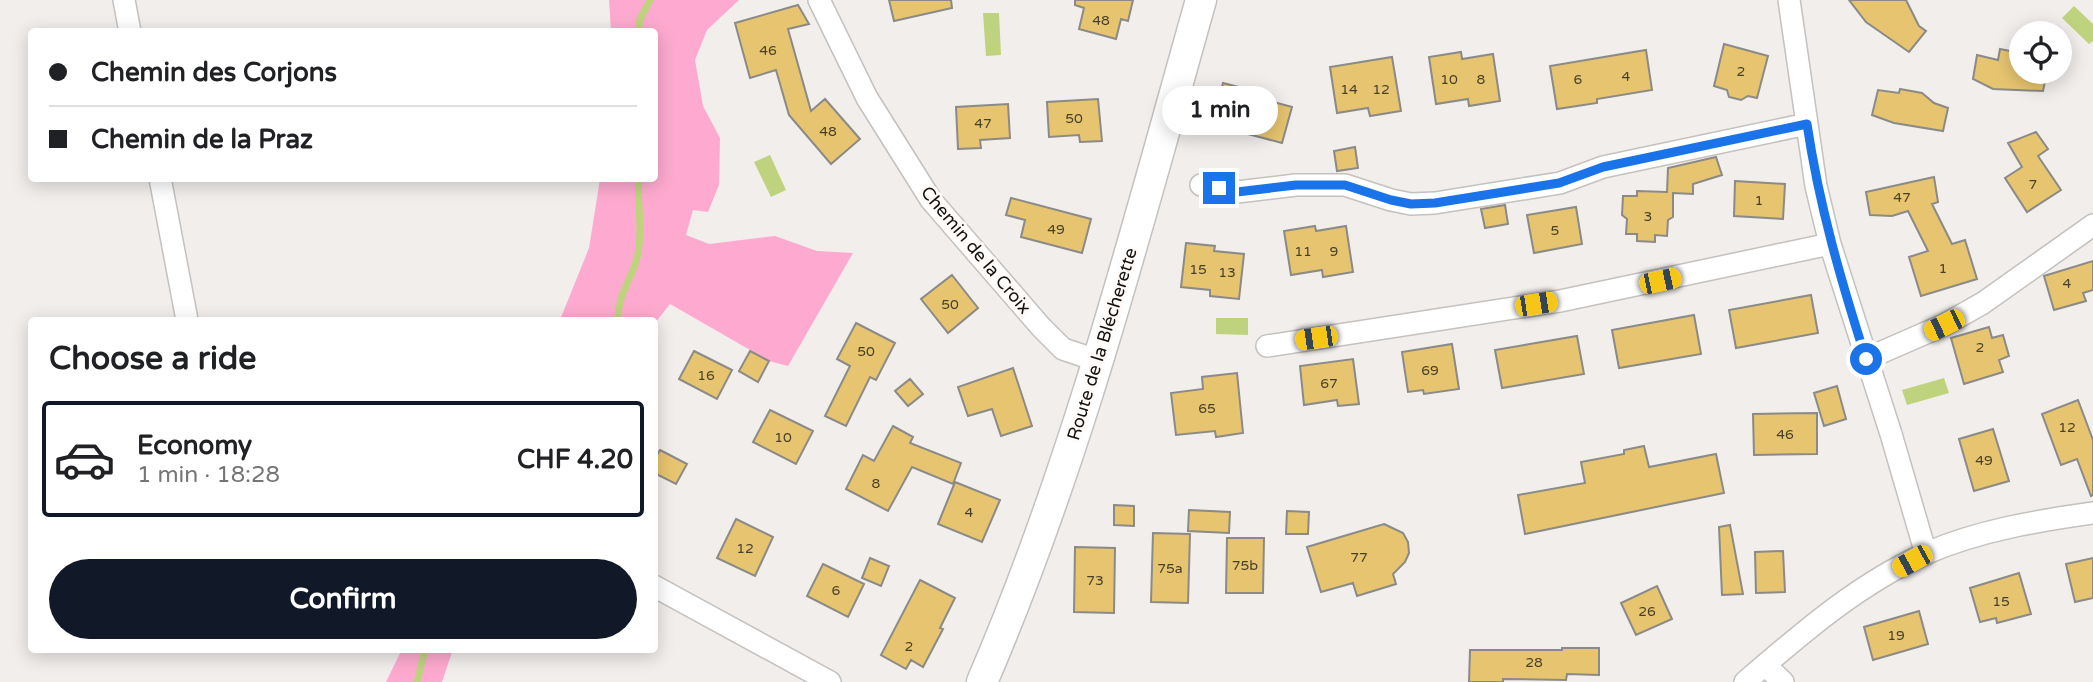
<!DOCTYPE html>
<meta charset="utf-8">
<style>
:root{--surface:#fff;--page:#f2f2f2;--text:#202124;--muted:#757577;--line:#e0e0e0;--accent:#111827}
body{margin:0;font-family:"Varela Round",sans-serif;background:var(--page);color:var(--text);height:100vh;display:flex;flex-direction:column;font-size:26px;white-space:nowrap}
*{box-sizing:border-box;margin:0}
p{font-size:23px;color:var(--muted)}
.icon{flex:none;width:38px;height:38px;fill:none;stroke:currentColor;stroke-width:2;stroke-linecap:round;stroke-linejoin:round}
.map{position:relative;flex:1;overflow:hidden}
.panel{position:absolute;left:28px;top:317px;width:630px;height:336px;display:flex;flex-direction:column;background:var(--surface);border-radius:7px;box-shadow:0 4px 18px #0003}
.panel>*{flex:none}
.guide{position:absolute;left:28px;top:28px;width:630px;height:154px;border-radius:7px;box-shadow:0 4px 18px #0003;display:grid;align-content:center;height:154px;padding:0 21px;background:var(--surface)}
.tools{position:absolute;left:2009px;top:21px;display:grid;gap:14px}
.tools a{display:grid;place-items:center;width:63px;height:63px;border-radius:50%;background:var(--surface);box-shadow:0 4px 18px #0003;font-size:35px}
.end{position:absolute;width:32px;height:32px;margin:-16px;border:9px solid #1a73e8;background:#fff;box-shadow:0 0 0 4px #fff}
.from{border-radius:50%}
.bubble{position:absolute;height:49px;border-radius:24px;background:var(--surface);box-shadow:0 4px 18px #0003;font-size:23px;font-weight:700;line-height:49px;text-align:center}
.car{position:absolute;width:21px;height:42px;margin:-21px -10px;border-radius:9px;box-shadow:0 0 5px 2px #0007;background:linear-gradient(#f5c518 24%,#345 0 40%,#f5c518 0 76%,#345 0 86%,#f5c518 0)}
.guide b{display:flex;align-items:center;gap:24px;height:66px;font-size:26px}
.guide b+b{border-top:2px solid var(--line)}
.guide i{width:18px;height:18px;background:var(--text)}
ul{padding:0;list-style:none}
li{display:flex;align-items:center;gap:21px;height:116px;margin:0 14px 10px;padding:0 7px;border:4px solid transparent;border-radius:7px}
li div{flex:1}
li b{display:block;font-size:26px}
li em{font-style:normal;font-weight:700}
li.selected{border-color:var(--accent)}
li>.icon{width:63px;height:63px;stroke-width:1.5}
h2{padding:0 21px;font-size:32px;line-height:84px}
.primary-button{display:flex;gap:14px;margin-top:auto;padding:14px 21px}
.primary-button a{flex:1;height:80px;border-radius:42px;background:var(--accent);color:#fff;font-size:28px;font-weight:700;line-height:80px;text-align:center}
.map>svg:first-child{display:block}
.green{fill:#feaad0}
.water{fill:#bfd37f}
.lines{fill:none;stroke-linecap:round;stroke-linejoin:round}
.stream{stroke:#bfd37f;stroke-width:7}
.building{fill:#e7c570;stroke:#8b8a87;stroke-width:2}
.street-casing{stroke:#c4c1be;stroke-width:24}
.secondary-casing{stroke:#c4c1be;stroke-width:33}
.street{stroke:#fff;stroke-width:21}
.secondary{stroke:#fff;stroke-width:30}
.route{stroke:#1a73e8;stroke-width:9}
.labels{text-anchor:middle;stroke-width:6;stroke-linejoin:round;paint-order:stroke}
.number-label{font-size:14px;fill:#483f29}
.street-label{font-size:18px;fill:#131211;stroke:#fffbf9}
</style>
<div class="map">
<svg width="2093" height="682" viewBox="0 0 2093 682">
<rect width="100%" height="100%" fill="#f1eeec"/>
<!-- green -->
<path class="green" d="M609,0h130l-32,30 -12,30 8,46 17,32 -1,47 -11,27 -15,-2 -7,25 23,9 66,-8 42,15 36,2 -65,113 -19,-5 -99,-57 -15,19 -1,-3h-94l29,-72 11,-69 54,-1v-146l-43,-1z
M402,649h51l-11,33h-56z"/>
<!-- water -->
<path class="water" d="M2074,6l19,18v17l-4,3 -27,-26z
M983,13h16l2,42 -15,1z
M770,155l16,35 -15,7 -17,-35z
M1216,318h32v17l-32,-1z
M1944,378l5,15 -42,12 -5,-15z"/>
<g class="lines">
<!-- stream -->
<path class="stream" d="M638,32l2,-13 10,-19
M618,320c-1,-29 19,-46 21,-74 3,-22 -2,-45 0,-68
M417,682l8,-33"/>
</g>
<!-- building -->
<path class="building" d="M889,0h62l1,8 -58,13z
M1075,0h58l-5,21 -7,-2 -5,20 -37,-10 5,-21 -9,-3z
M1849,0h57l13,26 7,5 -17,21 -43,-30z
M798,5l11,19 -21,5 23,82 14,-12 35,40 -29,25 -42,-49 -13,-45 -26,8 -15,-55z
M1724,44l44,12 -11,42 -9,-2 -7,4 -12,-3 -2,-7 -13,-4z
M2000,49l21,4v19h26l-4,19 -50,-2 -20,-10 4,-24 21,5z
M1646,50l6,40 -55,9v4l-40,6 -7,-43z
M1461,52l1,7 31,-5 7,47 -31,5 -1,-7 -32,5 -7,-47z
M1392,57l9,54 -31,5 -2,-8 -31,5 -7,-46z
M1223,83l31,8 -2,5 40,11 -10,36 -64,-17 2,-7 -6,-2z
M1900,89l22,4 12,10 14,5 -5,23 -49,-8 -22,-8 6,-25 21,3z
M1098,99l4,42 -22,1 -1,-7 -30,2 -2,-35z
M1008,104l2,34 -30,2 1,8 -23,1 -2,-42z
M2036,132l12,17 -10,7 23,34 -34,22 -22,-34 17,-11 -14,-24z
M1355,147l3,21 -21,3 -3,-20z
M1716,157l6,18 -29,9v10l-20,-1v24l-5,3 -1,16 -12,-1v7l-18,-1v-7h-11l1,-15 -5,-4 1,-19h14v-5l30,1 1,-24z
M1934,177l4,25 -6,2 20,40 13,-4 12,39 -56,17 -12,-39 19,-6 -20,-40 -16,5 -22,-1 -4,-23z
M1735,181l50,3 -2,35 -49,-3z
M1011,198l80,21 -9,34 -61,-16 4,-17 -19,-5z
M1505,205l3,19 -23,4 -4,-19z
M1576,207l6,37 -48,9 -7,-38z
M1315,226l1,5 30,-5 7,46 -30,5 -1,-7 -31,5 -7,-44z
M1186,243l29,3 -1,5 30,3 -5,45 -29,-3v-6l-29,-3z
M2093,261v29l-10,3 3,8 -32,9 -10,-34z
M952,275l26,33 -30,25 -27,-34z
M1811,295l7,38 -82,15 -7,-38z
M1694,315l7,39 -82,14 -7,-38z
M856,323l39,20 -19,37 -6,-3 -24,49 -21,-10 25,-50 -13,-7z
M1989,327l3,11 11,-3 6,21 -10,4 4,12 -39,12 -13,-46z
M1577,336l7,38 -82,14 -7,-38z
M1452,344l7,45 -35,5 -1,-4 -15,2 -6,-40z
M694,351l38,19 -15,29 -38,-20z
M750,351l19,10 -11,21 -19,-11z
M1353,359l6,45 -21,2 -1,-6 -33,5 -4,-39z
M1013,368l19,58 -31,10 -9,-27 -24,7 -10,-29z
M1237,373l6,60 -27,4 -1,-6 -39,4 -5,-42 32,-4 -1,-12z
M910,379l13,15 -15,12 -13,-15z
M1837,386l9,33 -22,7 -10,-33z
M2078,400l15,40v55l-2,1 -14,-37 -16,6 -19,-51z
M770,410l43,21 -17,33 -43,-22z
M1817,413v41l-63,1 -1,-41z
M893,426l20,11 -3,6 51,20 -8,21 -41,-17 -24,44 -42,-22 17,-34 11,6z
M1993,429l16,52 -35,10 -15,-52z
M1644,446l5,21 67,-13 8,39 -199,41 -7,-39 67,-12 -4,-21 43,-8v-4z
M660,450l27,14 -11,20 -22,-11v-13z
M955,482l45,18 -18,42 -44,-18z
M1114,505l20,1v20l-20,-1z
M1189,510l41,2 -1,21 -41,-2z
M1287,511l22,1 -1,22h-22z
M736,519l37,18 -18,39 -38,-18z
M1384,524l19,9 5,9 1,11 -4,9 -12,12 3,10 -39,12 -4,-13 -32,9 -14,-45z
M1730,525l13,69 -21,1 -3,-68z
M1153,533l37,1 -2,69 -37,-1z
M1227,538h37l-1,55h-37z
M1075,547l40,1 -1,65 -40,-1z
M1783,551l2,41 -29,1 -1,-41z
M870,558l19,8 -8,20 -19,-8z
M2093,558v40l-18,4 -9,-38z
M823,564l41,20 -16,33 -41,-21z
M2019,573l12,41 -34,9 -1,-5 -16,4 -10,-34z
M920,580l35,18 -15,30 3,1 -20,38 -12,-7 -5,9 -25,-14z
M1657,586l15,33 -36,16 -15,-32z
M1919,611l9,33 -55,16 -9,-33z
M1562,648h37v27l-32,-1 -1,6 -63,-1v3h-34l1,-32h92z"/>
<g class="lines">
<!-- street casing -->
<g class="street-casing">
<path id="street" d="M124,0l6,32
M819,0l48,98 64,102 110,127 22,22 36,12
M1789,0l27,186 14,58 61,190 35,120
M160,178l27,142
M1201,185l36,7 59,-7h49l46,15 20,4 24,-1 125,-20 43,-16 204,-43
M1267,346l293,-45 270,-57
M1866,359l78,-34 39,-22 110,-78
M654,586l176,96
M1765,665l18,17
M1745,682c57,-49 113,-98 182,-129 53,-23 110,-32 166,-40"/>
</g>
<!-- secondary casing -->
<g class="secondary-casing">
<path id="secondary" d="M982,682c95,-220 154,-452 219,-682"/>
</g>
<!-- street -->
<use href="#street" class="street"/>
<!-- secondary -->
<use href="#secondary" class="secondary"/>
</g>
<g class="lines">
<!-- route -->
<path class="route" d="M1219,188l18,4 59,-7h49l46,15 20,4 24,-1 124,-20 44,-16 204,-43c12,81 34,157 59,235"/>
</g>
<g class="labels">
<!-- number labels -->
<g class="number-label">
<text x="1101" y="25">48</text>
<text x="768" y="55">46</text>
<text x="1741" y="76">2</text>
<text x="1626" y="81">4</text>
<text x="1449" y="84">10</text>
<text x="1481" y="84">8</text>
<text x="1578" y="84">6</text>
<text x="1349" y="94">14</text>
<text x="1381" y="94">12</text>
<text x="1074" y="123">50</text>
<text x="983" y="128">47</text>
<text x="828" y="136">48</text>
<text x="2033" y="189">7</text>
<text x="1902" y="202">47</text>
<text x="1759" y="205">1</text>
<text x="1648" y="221">3</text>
<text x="1056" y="234">49</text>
<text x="1555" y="235">5</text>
<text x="1303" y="256">11</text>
<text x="1334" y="256">9</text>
<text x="1943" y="273">1</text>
<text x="1198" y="274">15</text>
<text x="1227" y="277">13</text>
<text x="2067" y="288">4</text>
<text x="950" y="309">50</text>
<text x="1980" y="352">2</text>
<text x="866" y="356">50</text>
<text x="1430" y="375">69</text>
<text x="706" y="380">16</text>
<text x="1329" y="388">67</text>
<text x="1207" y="413">65</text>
<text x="2067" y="432">12</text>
<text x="1785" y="439">46</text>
<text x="783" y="442">10</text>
<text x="1984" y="465">49</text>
<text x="876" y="488">8</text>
<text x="969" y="517">4</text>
<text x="745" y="553">12</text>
<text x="1359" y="562">77</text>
<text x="1245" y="570">75b</text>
<text x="1170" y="573">75a</text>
<text x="1095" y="585">73</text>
<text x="836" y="595">6</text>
<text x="2001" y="606">15</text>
<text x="1647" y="616">26</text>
<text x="1896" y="640">19</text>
<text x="909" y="651">2</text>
<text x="1534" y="667">28</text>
</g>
<!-- street labels -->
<g class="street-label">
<text transform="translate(976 250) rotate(50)" y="6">Chemin de la Croix</text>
<text transform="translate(1102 344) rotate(-73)" y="6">Route de la Blécherette</text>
</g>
</g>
</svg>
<div class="tools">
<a><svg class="icon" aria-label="locate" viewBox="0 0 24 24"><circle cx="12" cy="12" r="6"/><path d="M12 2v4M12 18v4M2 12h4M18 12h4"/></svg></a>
</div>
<i class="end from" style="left:1866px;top:359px"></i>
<i class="end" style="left:1219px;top:188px"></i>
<div class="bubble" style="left:1162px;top:86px;width:116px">1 min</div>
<i class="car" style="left:1660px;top:281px;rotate:78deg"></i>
<i class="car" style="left:1536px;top:304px;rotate:81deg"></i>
<i class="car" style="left:1944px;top:325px;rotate:244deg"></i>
<i class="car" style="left:1316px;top:338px;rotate:262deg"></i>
<i class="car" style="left:1912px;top:561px;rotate:241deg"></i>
<div class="guide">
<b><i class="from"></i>Chemin des Corjons</b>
<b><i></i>Chemin de la Praz</b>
</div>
<section class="panel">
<h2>Choose a ride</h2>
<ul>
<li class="selected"><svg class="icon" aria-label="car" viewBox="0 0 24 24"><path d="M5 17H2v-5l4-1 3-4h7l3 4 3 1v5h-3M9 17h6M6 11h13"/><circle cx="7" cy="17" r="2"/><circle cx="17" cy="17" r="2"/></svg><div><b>Economy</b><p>1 min · 18:28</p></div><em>CHF 4.20</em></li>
</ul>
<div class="primary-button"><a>Confirm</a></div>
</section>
</div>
